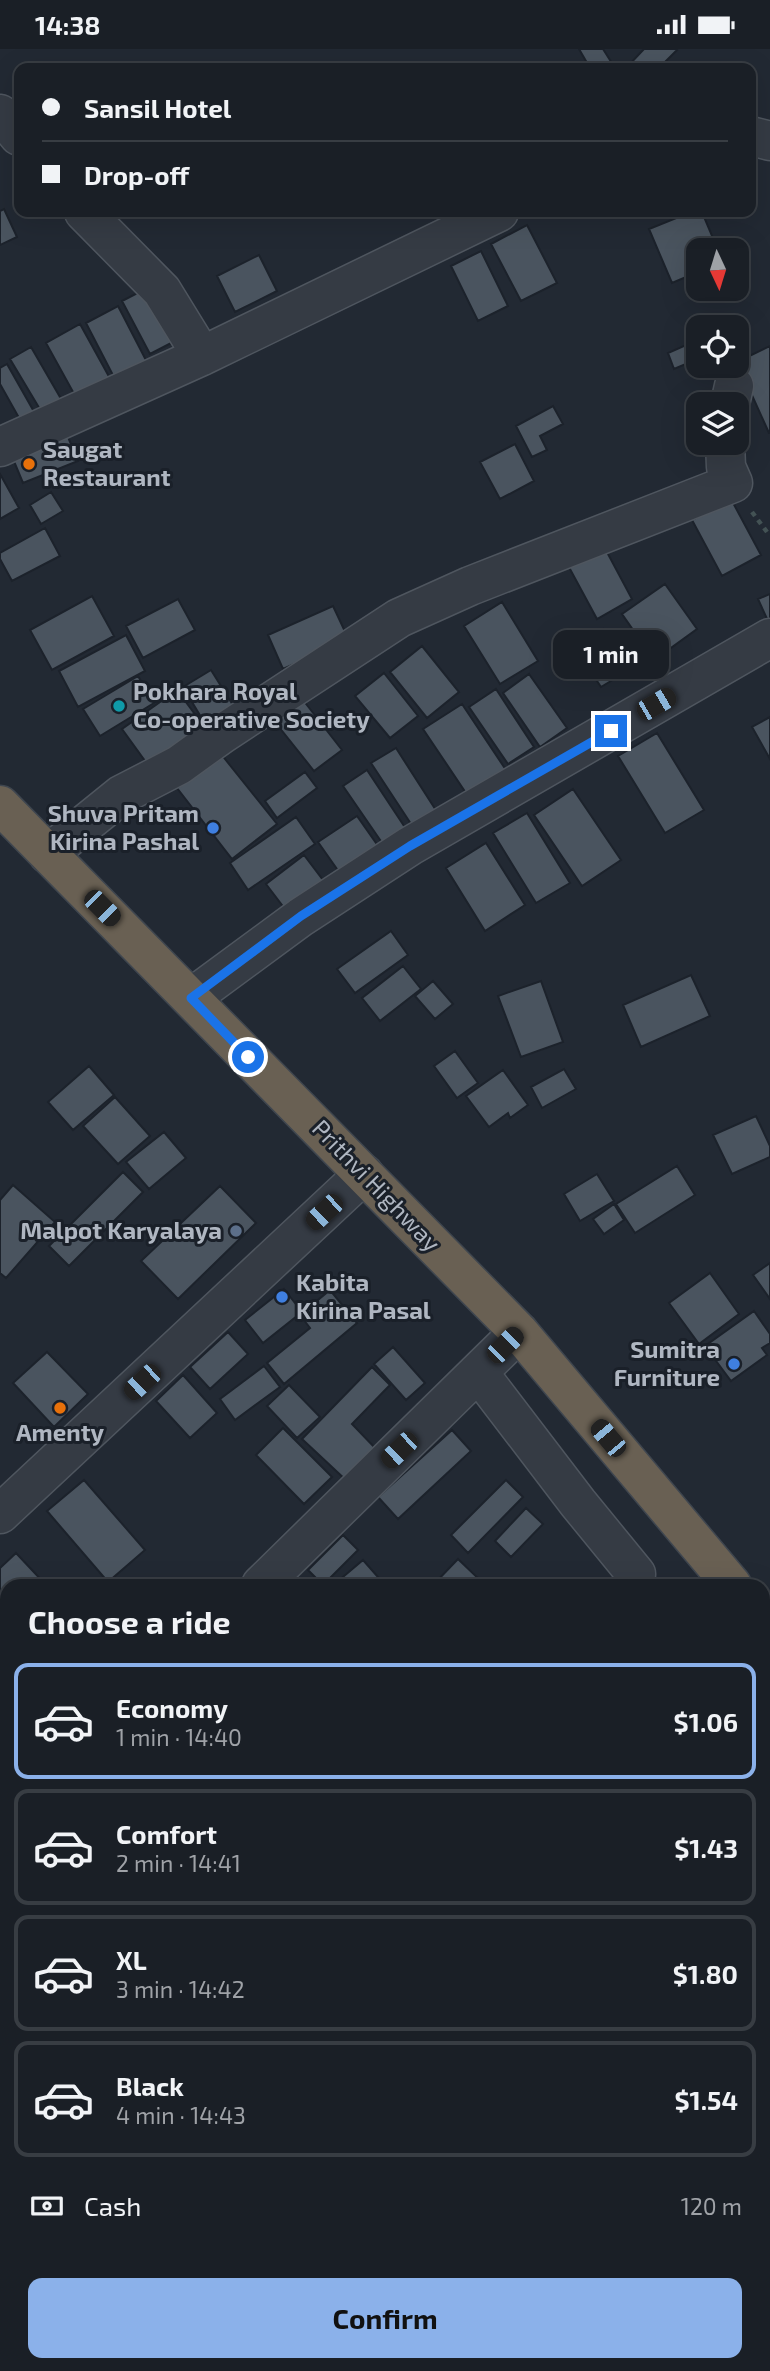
<!DOCTYPE html>
<meta charset="utf-8">
<style>
:root{--surface:#1a1f26;--page:#272c32;--text:#f1f3f6;--muted:#9fa2a7;--line:#383d43;--accent:#8bb1ea}
body{margin:0;font-family:"Exo 2",sans-serif;background:var(--page);color:var(--text);height:100vh;display:flex;flex-direction:column;font-size:26px;white-space:nowrap}
*{box-sizing:border-box;margin:0}
p{font-size:23px;color:var(--muted)}
.icon{flex:none;width:38px;height:38px;fill:none;stroke:currentColor;stroke-width:2;stroke-linecap:round;stroke-linejoin:round}
.map{position:relative;flex:1;overflow:hidden}
.drawer{position:absolute;left:0px;top:1530px;width:770px;height:793px;display:flex;flex-direction:column;background:var(--surface);border-radius:21px 21px 0 0;box-shadow:0 7px 28px #0002,0 0 0 2px var(--line)}
.drawer>*{flex:none}
.hud{position:absolute;left:14px;top:14px;width:742px;height:154px;border-radius:14px;box-shadow:0 7px 28px #0002,0 0 0 2px var(--line);display:grid;align-content:center;height:154px;padding:0 28px;background:var(--surface)}
.needle{width:46px;rotate:176deg}
.fabs{position:absolute;left:686px;top:189px;display:grid;gap:14px}
.fabs a{display:grid;place-items:center;width:63px;height:63px;border-radius:14px;background:var(--surface);box-shadow:0 7px 28px #0002,0 0 0 2px var(--line);font-size:35px}
.end{position:absolute;width:32px;height:32px;margin:-16px;border:9px solid #1a73e8;background:#fff;box-shadow:0 0 0 4px #fff}
.from{border-radius:50%}
.bubble{position:absolute;height:49px;border-radius:14px;background:var(--surface);box-shadow:0 7px 28px #0002,0 0 0 2px var(--line);font-size:23px;font-weight:700;line-height:49px;text-align:center}
.car{position:absolute;width:21px;height:42px;margin:-21px -10px;border-radius:9px;box-shadow:0 0 5px 2px #0007;background:linear-gradient(#222 24%,#8ab4d8 0 40%,#222 0 76%,#8ab4d8 0 86%,#222 0)}
.hud b{display:flex;align-items:center;gap:24px;height:66px;font-size:26px}
.hud b+b{border-top:2px solid var(--line)}
.hud i{width:18px;height:18px;background:var(--text)}
ul{padding:0;list-style:none}
li{display:flex;align-items:center;gap:21px;height:116px;margin:0 14px 10px;padding:0 14px;border:4px solid var(--line);border-radius:14px}
li div{flex:1}
li b{display:block;font-size:26px}
li em{font-style:normal;font-weight:700}
li.selected{border-color:var(--accent)}
li>.icon{width:63px;height:63px;stroke-width:1.5}
h2{padding:0 28px;font-size:32px;line-height:84px}
.pay{display:flex;align-items:center;gap:18px;height:77px;padding:0 28px;font-size:26px}
.pay p{margin-inline-start:auto}
.cta{display:flex;gap:14px;margin-top:auto;padding:14px 28px}
.cta a{flex:1;height:80px;border-radius:14px;background:var(--accent);color:#111;font-size:28px;font-weight:700;line-height:80px;text-align:center}
.status{display:flex;justify-content:space-between;align-items:center;height:49px;padding:0 35px;background:var(--surface);direction:ltr}
.status svg{height:19px;fill:currentColor}
.map>svg:first-child{display:block}
.building{fill:#4a545f;stroke:#1c222b;stroke-width:2}
.lines{fill:none;stroke-linecap:round;stroke-linejoin:round}
.minor-casing{stroke:#4f565f;stroke-width:41}
.highway-casing{stroke:#3f464f;stroke-width:41}
.path{stroke:#435254;stroke-width:4.5;stroke-dasharray:5 5;stroke-linecap:butt}
.minor{stroke:#353b44;stroke-width:38}
.highway{stroke:#696053;stroke-width:38}
.route{stroke:#1a73e8;stroke-width:9}
.food-dot{fill:#e8710a;stroke:#1a2029;stroke-width:2.5}
.culture-dot{fill:#0f9aa8;stroke:#1a2029;stroke-width:2.5}
.shop-dot{fill:#3f7fe0;stroke:#1a2029;stroke-width:2.5}
.service-dot{fill:#5c6f8a;stroke:#1a2029;stroke-width:2.5}
.labels{text-anchor:middle;stroke-width:6;stroke-linejoin:round;paint-order:stroke}
.poi-label{font-size:24px;font-weight:bold;fill:#afb6c1;stroke:#1a2029;text-anchor:start}
.street-label{font-size:24px;fill:#afb6c1;stroke:#1a2029}
</style>
<div class="status"><b>14:38</b><svg viewBox="0 0 49 12"><path d="M0 12V9h3v3zM5 12V6h3v6zM10 12V3h3v9zM15 12V0h3v12zM26 1h20v11H26zM47 4h2v5h-2z"/></svg></div>
<div class="map">
<svg width="770" height="2322" viewBox="0 0 770 2322">
<rect width="100%" height="100%" fill="#222933"/>
<!-- building -->
<path class="building" d="M579,0h24l12,19h-25z
M644,0h32l1,1 -18,18h-33z
M4,160l13,28 -17,8v-34z
M691,163h11l16,38h-20v22l-26,11 -23,-54z
M527,176l30,58 -36,18 -30,-57z
M481,202l27,55 -30,15 -27,-55z
M259,206l18,36 -42,21 -18,-36z
M149,238l28,53 -27,14 -28,-53z
M118,257l31,60 -32,17 -31,-60z
M80,275l32,58 -34,19 -32,-58z
M686,296l7,16 -19,8 -6,-16z
M770,297v87h-1l-32,-71z
M31,298l33,57 -20,12 -34,-57z
M7,315l30,53 -14,8 -23,-41v-16z
M553,357l10,18 -23,12 7,14 -15,7 -16,-31z
M63,376l15,36 -55,22 -15,-36z
M515,395l19,37 -34,18 -20,-37z
M0,425l19,34 -19,11z
M51,443l12,19 -22,13 -11,-19z
M731,450l30,56 -39,21 -30,-56z
M45,479l15,28 -48,25 -12,-22v-6z
M600,490l32,60 -35,20 -33,-61z
M665,535l32,45 -29,21 -9,-13 -14,10 -23,-33z
M770,545v26l-2,1 -10,-22z
M92,547l22,40 -62,34 -22,-40z
M178,550l17,31 -52,28 -17,-32z
M502,553l36,59 -38,23 -36,-58z
M333,557l16,34 -66,29 -15,-34z
M603,580l26,41 -28,17 -27,-41z
M126,586l19,36 -67,36 -19,-36z
M422,597l37,46 -32,26 -37,-46z
M211,621l25,40 -29,17 -24,-40z
M384,624l34,43 -28,22 -35,-42z
M529,625l38,54 -27,19 -37,-54z
M138,627l16,27 -54,33 -17,-27z
M496,640l38,58 -26,17 -39,-57z
M177,641l31,42 -55,40 -31,-43z
M303,651l39,50 -28,21 -39,-49z
M462,655l44,66 -38,26 -45,-67z
M770,668v42l-18,-32z
M657,684l47,77 -39,23 -47,-77z
M396,699l43,67 -24,15 -44,-67z
M221,705l56,70 -45,35 -55,-71z
M367,721l43,65 -23,15 -44,-64z
M305,723l12,16 -40,30 -12,-17z
M573,740l48,71 -39,26 -48,-71z
M527,764l43,70 -34,20 -43,-70z
M357,767l26,37 -39,26 -26,-37z
M296,768l19,27 -67,46 -18,-27z
M486,794l39,62 -40,26 -39,-63z
M304,806l25,33 -44,21 -19,-25z
M391,882l17,24 -53,38 -18,-24z
M403,917l18,23 -41,32 -18,-23z
M691,926l19,41 -69,31 -18,-42z
M433,932l20,23 -18,15 -20,-23z
M541,932l22,61 -42,15 -23,-61z
M455,1002l23,32 -21,15 -23,-32z
M89,1017l25,29 -41,35 -25,-28z
M564,1020l12,20 -34,19 -11,-21z
M503,1021l25,35 -18,13 -2,-5 -19,14 -23,-31z
M115,1048l35,39 -32,28 -35,-38z
M756,1067l14,30v11l-38,17 -19,-39z
M164,1083l22,26 -37,31 -23,-27z
M677,1117l18,29 -60,38 -19,-29z
M123,1123l20,20 -74,74 -20,-20z
M597,1125l17,27 -34,20 -16,-27z
M13,1136l42,37 -49,56 -6,-5v-73z
M220,1137l36,37 -78,76 -37,-38z
M614,1155l10,16 -20,14 -11,-15z
M770,1214v36l-17,-24z
M710,1224l29,41 -40,30 -30,-41z
M284,1240l18,23 -39,31 -18,-23z
M330,1241l27,33 -73,61 -17,-21 43,-35 -10,-13z
M754,1262l16,23v9l-8,5 5,7 -36,26 -26,-35z
M228,1283l20,22 -38,35 -20,-22z
M393,1298l32,36 -19,17 -32,-36z
M47,1303l41,42 -34,33 -41,-44z
M264,1317l16,21 -45,33 -15,-21z
M372,1318l18,18 -38,39 26,27 -30,31 -46,-43z
M183,1326l34,38 -27,25 -34,-37z
M289,1336l31,32 -23,21 -30,-32z
M283,1379l49,49 -28,27 -48,-49z
M452,1381l19,21 -73,68 -20,-22z
M84,1431l61,70 -37,32 -61,-71z
M506,1431l17,17 -55,56 -17,-18z
M526,1459l17,16 -32,33 -16,-16z
M343,1486l15,15 -35,35 -15,-15z
M16,1504l30,32h-39v25l-7,-8v-34z
M458,1510l25,24 -3,2h-47z
M363,1511l22,25h-45l-3,-3z
M770,1849v44l-7,5v-44z
M0,1928l7,6v40l-7,-6z
M7,2073v42l-7,-7v-28z"/>
<g class="lines">
<!-- minor casing -->
<g class="minor-casing">
<path id="minor" d="M0,65l19,22
M751,87l19,5
M84,163l78,79 40,65
M730,355l4,-18
M0,398l202,-91 297,-144
M48,805l73,-59 58,-30 43,-31 177,-116 71,-32 263,-103 -7,-16 -1,-24
M191,949l110,-81 109,-71 360,-208
M478,1323l100,131 58,71 -1,11
M0,1465l364,-340
M261,1536l258,-253
M0,1652l7,7
M0,1802l7,-8
M763,1825l7,-3
M0,2259l7,4
M80,2315l7,7
M216,2322l9,-7"/>
</g>
<!-- highway casing -->
<g class="highway-casing">
<path id="highway" d="M0,756l519,527 213,253
M763,1573l7,8"/>
</g>
<!-- path -->
<path class="path" d="M752,463l18,24
M439,2315l9,7"/>
<!-- minor -->
<use href="#minor" class="minor"/>
<!-- highway -->
<use href="#highway" class="highway"/>
</g>
<g class="lines">
<!-- route -->
<path class="route" d="M248,1008l-57,-59 110,-82 109,-70 201,-115"/>
</g>
<!-- markers -->
<g class="food-dot">
<circle cx="29" cy="415" r="7"/>
<circle cx="60" cy="1359" r="7"/>
</g>
<circle class="culture-dot" cx="119" cy="657" r="7"/>
<g class="shop-dot">
<circle cx="213" cy="779" r="7"/>
<circle cx="282" cy="1248" r="7"/>
<circle cx="734" cy="1315" r="7"/>
</g>
<circle class="service-dot" cx="236" cy="1182" r="7"/>
<g class="labels">
<!-- poi labels -->
<g class="poi-label">
<text x="43" y="409">Saugat<tspan x="43" dy="28">Restaurant</tspan></text>
<text x="133" y="651">Pokhara Royal<tspan x="133" dy="28">Co-operative Society</tspan></text>
<text x="199" y="773" text-anchor="end">Shuva Pritam<tspan x="199" dy="28">Kirina Pashal</tspan></text>
<text x="222" y="1190" text-anchor="end">Malpot Karyalaya</text>
<text x="296" y="1242">Kabita<tspan x="296" dy="28">Kirina Pasal</tspan></text>
<text x="720" y="1309" text-anchor="end">Sumitra<tspan x="720" dy="28">Furniture</tspan></text>
<text x="60" y="1392" text-anchor="middle">Amenty</text>
</g>
<!-- street labels -->
<g class="street-label">
<text transform="translate(376 1137) rotate(46)" y="8">Prithvi Highway</text>
</g>
</g>
</svg>
<div class="fabs">
<a><svg class="needle" viewBox="-14 -14 28 28"><path d="M0-13l5 13h-10z" fill="#e53935"/><path d="M0 13l5-13h-10z" fill="#9fa2a7"/></svg></a>
<a><svg class="icon" aria-label="locate" viewBox="0 0 24 24"><circle cx="12" cy="12" r="6"/><path d="M12 2v4M12 18v4M2 12h4M18 12h4"/></svg></a>
<a><svg class="icon" aria-label="layers" viewBox="0 0 24 24"><path d="M12 4l9 5-9 5-9-5zM3 14l9 5 9-5"/></svg></a>
</div>
<i class="end from" style="left:248px;top:1008px"></i>
<i class="end" style="left:611px;top:682px"></i>
<div class="bubble" style="left:553px;top:581px;width:116px">1 min</div>
<i class="car" style="left:656px;top:655px;rotate:60deg"></i>
<i class="car" style="left:102px;top:859px;rotate:135deg"></i>
<i class="car" style="left:324px;top:1163px;rotate:227deg"></i>
<i class="car" style="left:505px;top:1296px;rotate:45deg"></i>
<i class="car" style="left:142px;top:1333px;rotate:227deg"></i>
<i class="car" style="left:608px;top:1389px;rotate:320deg"></i>
<i class="car" style="left:399px;top:1401px;rotate:226deg"></i>
<div class="hud">
<b><i class="from"></i>Sansil Hotel</b>
<b><i></i>Drop-off</b>
</div>
<section class="drawer">
<h2>Choose a ride</h2>
<ul>
<li class="selected"><svg class="icon" aria-label="car" viewBox="0 0 24 24"><path d="M5 17H2v-5l4-1 3-4h7l3 4 3 1v5h-3M9 17h6M6 11h13"/><circle cx="7" cy="17" r="2"/><circle cx="17" cy="17" r="2"/></svg><div><b>Economy</b><p>1 min · 14:40</p></div><em>$1.06</em></li>
<li><svg class="icon" aria-label="car" viewBox="0 0 24 24"><path d="M5 17H2v-5l4-1 3-4h7l3 4 3 1v5h-3M9 17h6M6 11h13"/><circle cx="7" cy="17" r="2"/><circle cx="17" cy="17" r="2"/></svg><div><b>Comfort</b><p>2 min · 14:41</p></div><em>$1.43</em></li>
<li><svg class="icon" aria-label="car" viewBox="0 0 24 24"><path d="M5 17H2v-5l4-1 3-4h7l3 4 3 1v5h-3M9 17h6M6 11h13"/><circle cx="7" cy="17" r="2"/><circle cx="17" cy="17" r="2"/></svg><div><b>XL</b><p>3 min · 14:42</p></div><em>$1.80</em></li>
<li><svg class="icon" aria-label="car" viewBox="0 0 24 24"><path d="M5 17H2v-5l4-1 3-4h7l3 4 3 1v5h-3M9 17h6M6 11h13"/><circle cx="7" cy="17" r="2"/><circle cx="17" cy="17" r="2"/></svg><div><b>Black</b><p>4 min · 14:43</p></div><em>$1.54</em></li>
</ul>
<div class="pay"><svg class="icon" aria-label="cash" viewBox="0 0 24 24"><path d="M3 7h18v10H3z"/><circle cx="12" cy="12" r="2"/></svg>Cash<p>120 m</p></div>
<div class="cta"><a>Confirm</a></div>
</section>
</div>
